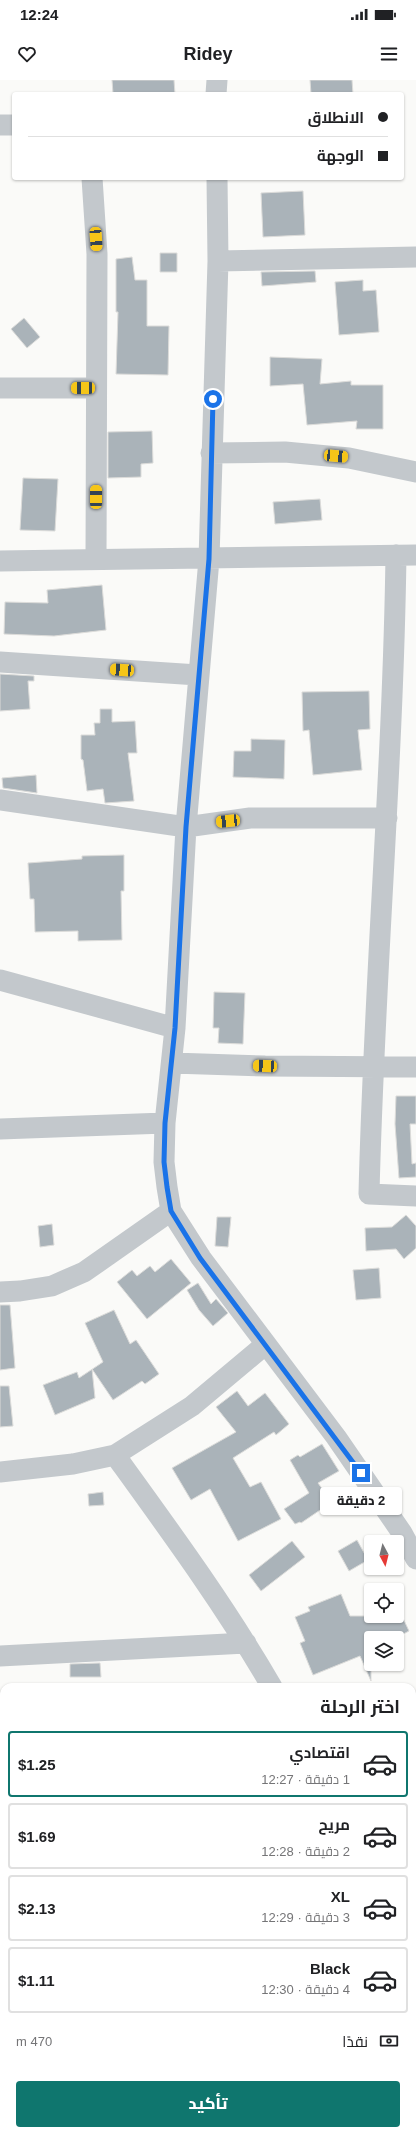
<!DOCTYPE html>
<html lang="ar">
<meta charset="utf-8">
<style>
:root{--surface:#fff;--page:#f2f2f2;--text:#202124;--muted:#757577;--line:#e0e0e0;--accent:#0f766e}
body{margin:0;font-family:Arial,Cairo,sans-serif;background:var(--page);color:var(--text);direction:rtl;height:100vh;display:flex;flex-direction:column;font-size:15px;white-space:nowrap}
*{box-sizing:border-box;margin:0}
p{font-size:13px;color:var(--muted)}
.icon{flex:none;width:22px;height:22px;fill:none;stroke:currentColor;stroke-width:2;stroke-linecap:round;stroke-linejoin:round}
.map{position:relative;flex:1;overflow:hidden;direction:ltr}
.drawer{position:absolute;left:0px;top:1603px;width:416px;height:452px;display:flex;flex-direction:column;background:var(--surface);border-radius:12px 12px 0 0;box-shadow:0 1px 3px #0004;direction:rtl}
.drawer>*{flex:none}
.banner{position:absolute;left:12px;top:12px;width:392px;height:88px;border-radius:4px;box-shadow:0 1px 3px #0004;direction:rtl;display:grid;align-content:center;height:88px;padding:0 16px;background:var(--surface)}
.needle{width:26px;rotate:173deg}
.buttons{position:absolute;left:364px;top:1455px;display:grid;gap:8px}
.buttons a{display:grid;place-items:center;width:40px;height:40px;border-radius:4px;background:var(--surface);box-shadow:0 1px 3px #0004;font-size:20px}
.end{position:absolute;width:18px;height:18px;margin:-9px;border:5px solid #1a73e8;background:#fff;box-shadow:0 0 0 2px #fff}
.from{border-radius:50%}
.bubble{position:absolute;height:28px;border-radius:4px;background:var(--surface);box-shadow:0 1px 3px #0004;font-size:13px;font-weight:800;line-height:28px;text-align:center;direction:rtl}
.car{position:absolute;width:12px;height:24px;margin:-12px -6px;border-radius:5px;box-shadow:0 0 3px 1px #0007;background:linear-gradient(#f5c518 24%,#345 0 40%,#f5c518 0 76%,#345 0 86%,#f5c518 0)}
.banner b{display:flex;align-items:center;gap:14px;height:38px;font-size:15px}
.banner b+b{border-top:1px solid var(--line)}
.banner i{width:10px;height:10px;background:var(--text)}
ul{padding:0;list-style:none}
li{display:flex;align-items:center;gap:12px;height:66px;margin:0 8px 6px;padding:0 8px;border:2px solid var(--line);border-radius:4px}
li div{flex:1}
li b{display:block;font-size:15px}
li em{font-style:normal;font-weight:800}
li.selected{border-color:var(--accent)}
li>.icon{width:36px;height:36px;stroke-width:1.5}
h2{padding:0 16px;font-size:18px;line-height:48px}
.pay{display:flex;align-items:center;gap:10px;height:44px;padding:0 16px;font-size:15px}
.pay p{margin-inline-start:auto}
.action{display:flex;gap:8px;margin-top:auto;padding:8px 16px}
.action a{flex:1;height:46px;border-radius:4px;background:var(--accent);color:#fff;font-size:16px;font-weight:800;line-height:46px;text-align:center}
.status{display:flex;justify-content:space-between;align-items:center;height:28px;padding:0 20px;background:var(--surface);direction:ltr}
.status svg{height:11px;fill:currentColor}
header{display:flex;justify-content:space-between;align-items:center;height:52px;padding:0 16px;background:var(--surface);font-size:18px;font-weight:800}
.map>svg:first-child{display:block}
.building{fill:#aab3b9;stroke:#dcdcda}
.lines{fill:none;stroke-linecap:round;stroke-linejoin:round}
.minor{stroke:#c3c8cc;stroke-width:21}
.route{stroke:#1a73e8;stroke-width:5}
</style>
<div class="status"><b>12:24</b><svg viewBox="0 0 49 12"><path d="M0 12V9h3v3zM5 12V6h3v6zM10 12V3h3v9zM15 12V0h3v12zM26 1h20v11H26zM47 4h2v5h-2z"/></svg></div>
<header><svg class="icon" aria-label="menu" viewBox="0 0 24 24"><path d="M4 6h16M4 12h16M4 18h16"/></svg>Ridey<svg class="icon" aria-label="heart" viewBox="0 0 24 24"><path d="M12 20l-8-8c-3-5 5-10 8-4 3-6 11-1 8 4z"/></svg></header>
<div class="map">
<svg width="416" height="2055" viewBox="0 0 416 2055">
<rect width="100%" height="100%" fill="#fafaf8"/>
<!-- building -->
<path class="building" d="M112,0h62l1,14h-62z
M310,0h42l1,14h-42z
M303,111l2,44 -42,2 -2,-44z
M160,173h17v19h-17z
M132,177l3,23h12v46h22l-1,49 -52,-1 2,-62h-2v-53z
M315,191l1,11 -54,4 -1,-14z
M363,200v11l13,-1 3,42 -40,3 -4,-53z
M24,238l16,19 -13,11 -16,-19z
M270,277l52,2 -2,25 31,-3v4h32v44h-27l1,-8 -50,4 -4,-41 -33,2z
M152,351l1,32 -12,1v13l-33,1v-46z
M23,398l35,1 -3,52 -35,-1z
M320,419l2,21 -47,4 -2,-22z
M102,505l4,45 -52,6 -50,-2 1,-32 43,1 -1,-13z
M0,594l34,2v5h-6l2,28 -30,2z
M369,611l1,38 -12,1 4,40 -49,5 -4,-45 -6,1 -1,-39z
M100,629h12v13l23,-1 2,32h-9l6,48 -29,2 -2,-14 -16,2 -4,-31 -2,-1v-24h14l-1,-12h6z
M251,659l34,1 -1,39 -51,-2 1,-26h17z
M36,695l1,18 -34,-5 -1,-10z
M124,775v36h-3l1,49 -44,1v-10l-43,1 -1,-33h-4l-2,-36 54,-4v-3z
M214,912l31,1 -2,51 -25,-1 1,-15h-6z
M396,1016h20v28h-6l2,40 4,-1v14l-17,1 -4,-54z
M406,1135l10,11v22l-12,11 -8,-10 -30,2 -1,-23 27,-1z
M217,1137h14l-3,30 -13,-1z
M52,1144l2,21 -14,2 -2,-21z
M171,1179l20,24 -44,36 -30,-37 15,-12 5,6 13,-10 5,6z
M379,1188l2,30 -25,2 -3,-30z
M198,1203l13,21 5,-5 12,14 -15,13 -14,-16 -12,-20z
M0,1225h10l5,63 -15,2z
M114,1230l16,34 6,-4 23,34 -14,10 -3,-3 -29,19 -21,-31 3,29 -40,17 -12,-30 34,-13 2,6 24,-16 -18,-39z
M0,1306h9l4,40 -13,1z
M237,1311l11,15 17,-13 24,31 -13,11 -2,-3 -41,26 17,29 11,-5 20,37 -43,22 -28,-52 -19,11 -19,-32 64,-36 -20,-25z
M322,1364l17,27 -21,12 14,19 -31,21 -1,-1 -5,2 -11,-15 25,-16 -19,-33 8,-5 2,2z
M103,1412l1,13 -15,1 -1,-12z
M357,1460l11,20 -19,11 -11,-20z
M292,1461l13,16 -44,34 -12,-16z
M341,1514l9,22h52l7,15 -13,7h-25v43l-11,-25 -47,19 -13,-32 5,-2 -10,-24 15,-6 -2,-4z
M100,1583l1,14h-31v-13z"/>
<g class="lines">
<!-- minor -->
<path class="minor" d="M216,14l1,-14
M0,45h14
M92,98l5,76 -1,305
M217,98l1,83 -9,298 -23,268 -11,201 -10,95 -1,39 3,25 4,24 30,47 135,179 66,96 14,26
M218,181l198,-4
M0,308h96
M211,373l74,-1 64,6 67,14
M396,475c-3,213 -22,426 -27,639l47,2
M0,481l416,-6
M0,582l198,13
M0,720l186,27 64,-9h137
M0,900l175,48
M172,983l93,3 151,1
M0,1049l165,-6
M0,1212l20,-1 32,-5 32,-14 87,-61
M115,1375c55,76 110,151 157,232
M0,1392l73,-8 42,-9 77,-49 74,-62
M0,1576l246,-13
M412,1735l4,-1
M0,1750h4
M412,1939h4
M0,1943h4
M103,2051v4
M243,2051l1,4
M371,2055v-4"/>
</g>
<g class="lines">
<!-- route -->
<path class="route" d="M213,319l-4,160 -23,268 -11,201 -10,95 -1,39 3,25 4,24 29,47 161,215"/>
</g>
</svg>
<div class="buttons">
<a><svg class="needle" viewBox="-14 -14 28 28"><path d="M0-13l5 13h-10z" fill="#e53935"/><path d="M0 13l5-13h-10z" fill="#757577"/></svg></a>
<a><svg class="icon" aria-label="locate" viewBox="0 0 24 24"><circle cx="12" cy="12" r="6"/><path d="M12 2v4M12 18v4M2 12h4M18 12h4"/></svg></a>
<a><svg class="icon" aria-label="layers" viewBox="0 0 24 24"><path d="M12 4l9 5-9 5-9-5zM3 14l9 5 9-5"/></svg></a>
</div>
<i class="end from" style="left:213px;top:319px"></i>
<i class="end" style="left:361px;top:1393px"></i>
<div class="bubble" style="left:320px;top:1407px;width:82px">2 دقيقة</div>
<i class="car" style="left:96px;top:159px;rotate:176deg"></i>
<i class="car" style="left:83px;top:308px;rotate:270deg"></i>
<i class="car" style="left:336px;top:376px;rotate:95deg"></i>
<i class="car" style="left:96px;top:417px;rotate:0deg"></i>
<i class="car" style="left:122px;top:590px;rotate:274deg"></i>
<i class="car" style="left:228px;top:741px;rotate:264deg"></i>
<i class="car" style="left:265px;top:986px;rotate:273deg"></i>
<div class="banner">
<b><i class="from"></i>الانطلاق</b>
<b><i></i>الوجهة</b>
</div>
<section class="drawer">
<h2>اختر الرحلة</h2>
<ul>
<li class="selected"><svg class="icon" aria-label="car" viewBox="0 0 24 24"><path d="M5 17H2v-5l4-1 3-4h7l3 4 3 1v5h-3M9 17h6M6 11h13"/><circle cx="7" cy="17" r="2"/><circle cx="17" cy="17" r="2"/></svg><div><b>اقتصادي</b><p>1 دقيقة · 12:27</p></div><em>$1.25</em></li>
<li><svg class="icon" aria-label="car" viewBox="0 0 24 24"><path d="M5 17H2v-5l4-1 3-4h7l3 4 3 1v5h-3M9 17h6M6 11h13"/><circle cx="7" cy="17" r="2"/><circle cx="17" cy="17" r="2"/></svg><div><b>مريح</b><p>2 دقيقة · 12:28</p></div><em>$1.69</em></li>
<li><svg class="icon" aria-label="car" viewBox="0 0 24 24"><path d="M5 17H2v-5l4-1 3-4h7l3 4 3 1v5h-3M9 17h6M6 11h13"/><circle cx="7" cy="17" r="2"/><circle cx="17" cy="17" r="2"/></svg><div><b>XL</b><p>3 دقيقة · 12:29</p></div><em>$2.13</em></li>
<li><svg class="icon" aria-label="car" viewBox="0 0 24 24"><path d="M5 17H2v-5l4-1 3-4h7l3 4 3 1v5h-3M9 17h6M6 11h13"/><circle cx="7" cy="17" r="2"/><circle cx="17" cy="17" r="2"/></svg><div><b>Black</b><p>4 دقيقة · 12:30</p></div><em>$1.11</em></li>
</ul>
<div class="pay"><svg class="icon" aria-label="cash" viewBox="0 0 24 24"><path d="M3 7h18v10H3z"/><circle cx="12" cy="12" r="2"/></svg>نقدًا<p>470 m</p></div>
<div class="action"><a>تأكيد</a></div>
</section>
</div>
